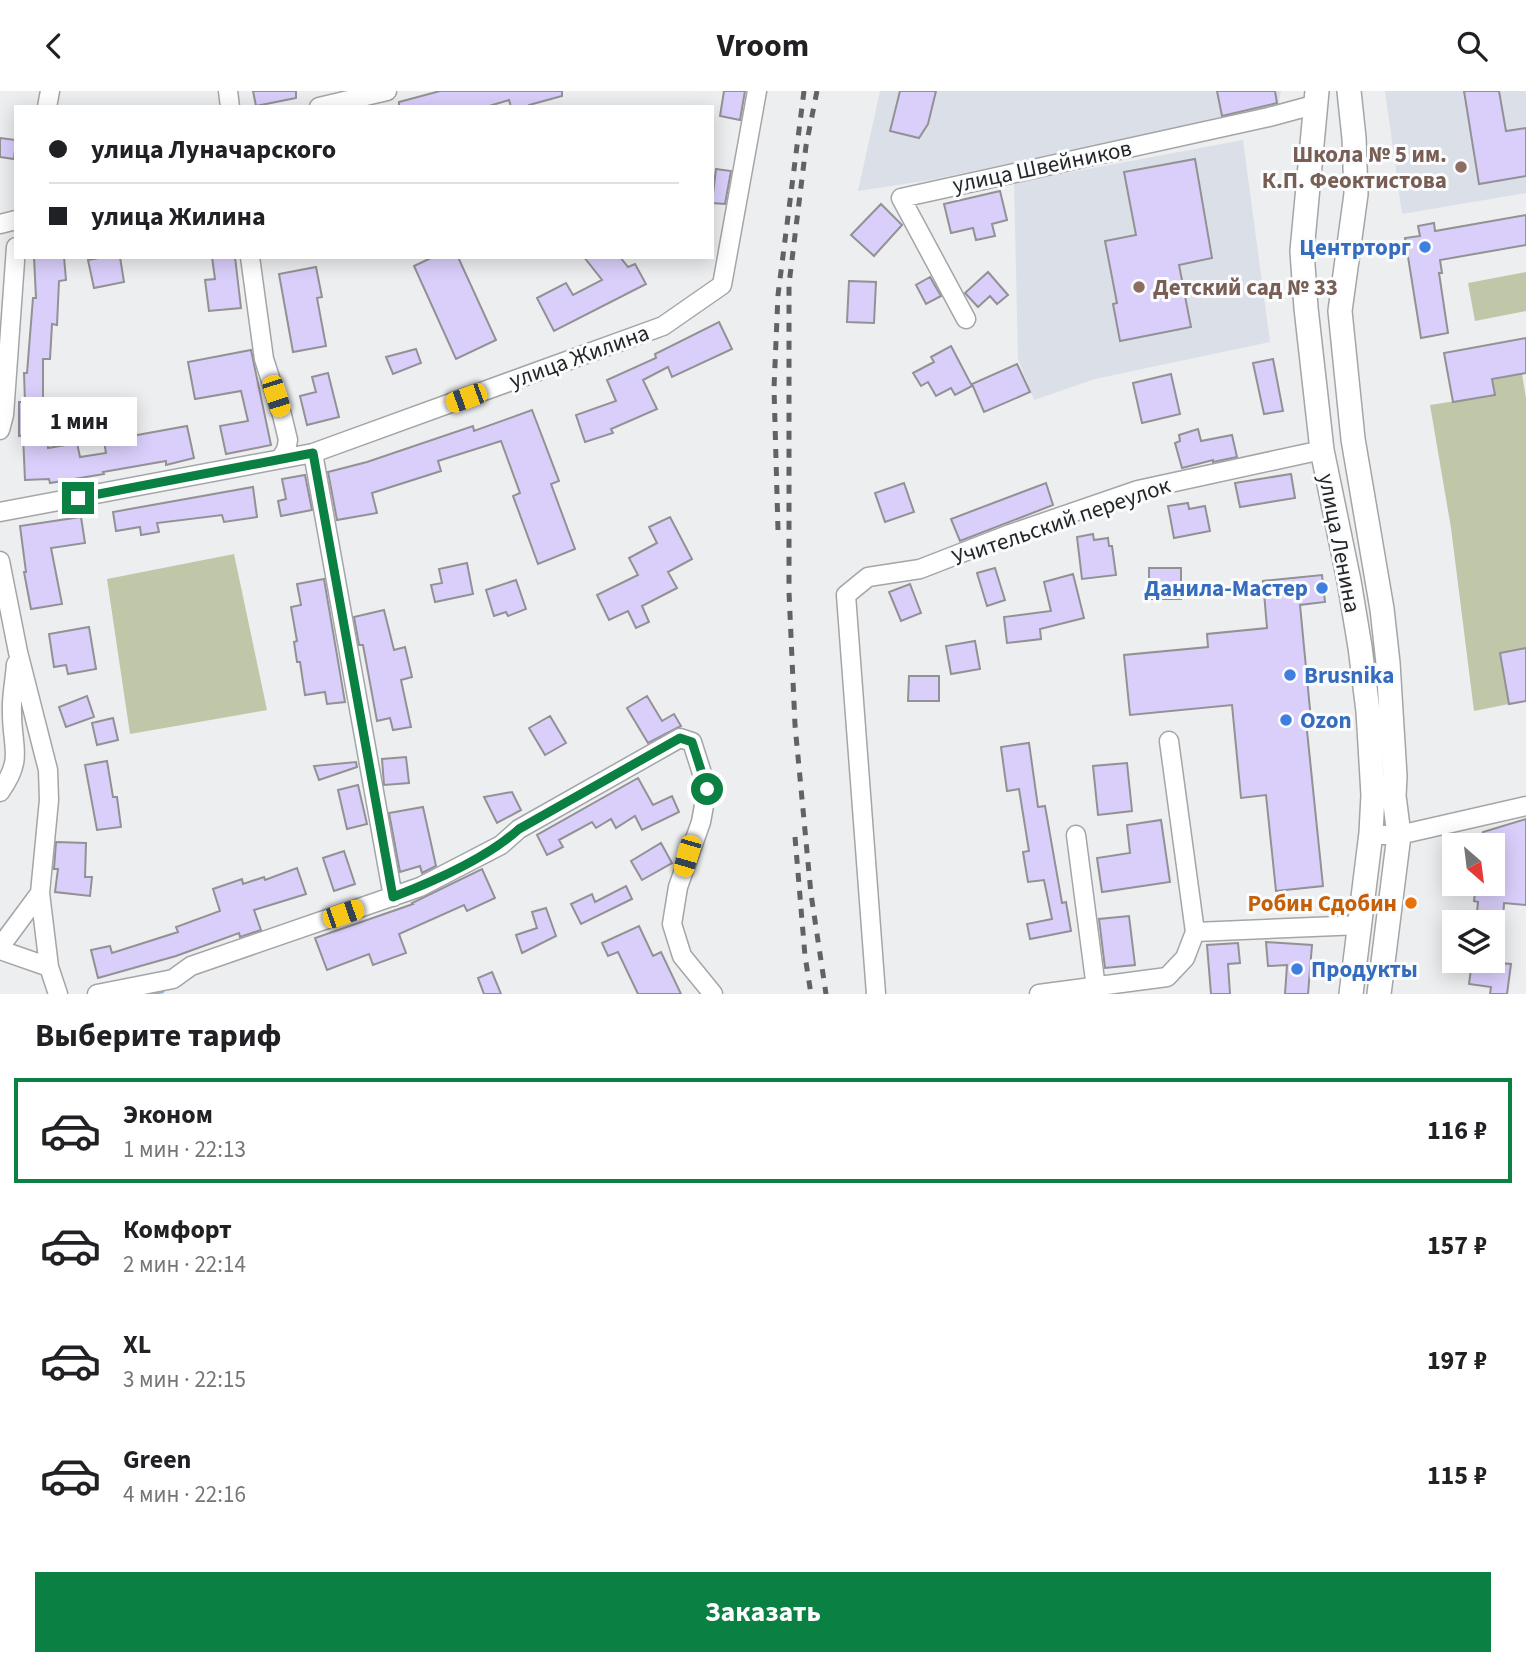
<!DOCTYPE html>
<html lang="ru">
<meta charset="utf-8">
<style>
:root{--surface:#fff;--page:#f6f6f6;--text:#202124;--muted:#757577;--line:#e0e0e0;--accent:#0b8043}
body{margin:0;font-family:"Source Sans 3",sans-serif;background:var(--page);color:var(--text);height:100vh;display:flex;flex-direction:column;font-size:26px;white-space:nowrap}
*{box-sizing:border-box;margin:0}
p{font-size:23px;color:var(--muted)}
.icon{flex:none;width:38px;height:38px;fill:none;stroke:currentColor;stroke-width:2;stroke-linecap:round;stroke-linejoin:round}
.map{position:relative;height:903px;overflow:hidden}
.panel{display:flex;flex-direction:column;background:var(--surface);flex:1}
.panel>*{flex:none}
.hud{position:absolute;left:14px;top:14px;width:700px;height:154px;border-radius:0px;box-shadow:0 4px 18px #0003;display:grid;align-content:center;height:154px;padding:0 35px;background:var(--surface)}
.needle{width:46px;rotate:152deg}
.fabs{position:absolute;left:1442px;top:742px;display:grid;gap:14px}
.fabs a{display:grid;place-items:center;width:63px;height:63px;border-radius:0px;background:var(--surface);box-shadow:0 4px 18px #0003;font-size:35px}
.end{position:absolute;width:32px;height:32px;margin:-16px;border:9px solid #0b8043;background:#fff;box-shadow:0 0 0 4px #fff}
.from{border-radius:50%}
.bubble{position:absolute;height:49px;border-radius:0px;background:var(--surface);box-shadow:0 4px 18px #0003;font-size:23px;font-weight:700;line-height:49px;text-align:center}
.car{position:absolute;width:21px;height:42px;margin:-21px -10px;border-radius:9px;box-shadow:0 0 5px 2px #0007;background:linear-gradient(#f5c518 24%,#345 0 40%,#f5c518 0 76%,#345 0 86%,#f5c518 0)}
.hud b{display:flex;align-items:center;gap:24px;height:66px;font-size:26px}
.hud b+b{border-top:2px solid var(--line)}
.hud i{width:18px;height:18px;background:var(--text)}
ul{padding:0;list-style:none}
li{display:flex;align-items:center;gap:21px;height:105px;margin:0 14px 10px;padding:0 21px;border:4px solid transparent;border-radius:0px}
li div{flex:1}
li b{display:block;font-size:26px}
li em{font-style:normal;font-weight:700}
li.current{border-color:var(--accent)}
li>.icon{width:63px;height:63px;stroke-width:1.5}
h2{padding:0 35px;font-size:32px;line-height:84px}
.button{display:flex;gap:14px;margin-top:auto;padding:14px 35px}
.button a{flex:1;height:80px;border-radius:0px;background:var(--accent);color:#fff;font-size:28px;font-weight:700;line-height:80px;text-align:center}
header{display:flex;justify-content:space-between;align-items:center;height:91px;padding:0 35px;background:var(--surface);font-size:32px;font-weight:700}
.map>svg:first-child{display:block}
.built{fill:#dbe0e8}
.green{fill:#c0c7a8}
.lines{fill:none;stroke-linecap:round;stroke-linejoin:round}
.stream{stroke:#95b0d5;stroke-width:5}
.building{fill:#dacffb;stroke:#929193;stroke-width:2}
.minor-casing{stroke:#a4a5a7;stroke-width:21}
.major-casing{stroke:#a4a5a7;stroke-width:26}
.minor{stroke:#fff;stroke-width:18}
.major{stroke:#fff;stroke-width:23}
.rail{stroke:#626264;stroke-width:5;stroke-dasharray:9 9;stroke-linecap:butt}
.route{stroke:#0b8043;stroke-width:9}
.education-dot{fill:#8d6e63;stroke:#fbfcfd;stroke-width:2.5}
.shop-dot{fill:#3f7fe0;stroke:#fbfcfd;stroke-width:2.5}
.food-dot{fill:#e8710a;stroke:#fbfcfd;stroke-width:2.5}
.labels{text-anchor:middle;stroke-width:6;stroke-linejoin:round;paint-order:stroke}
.education-label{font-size:23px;font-weight:bold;fill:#785e54;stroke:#fbfcfd;text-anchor:end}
.street-label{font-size:23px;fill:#262627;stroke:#fbfcfd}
.shop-label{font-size:23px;font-weight:bold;fill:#366cbe;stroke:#fbfcfd;text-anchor:start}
.food-label{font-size:23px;font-weight:bold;fill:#c56008;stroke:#fbfcfd;text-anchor:end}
</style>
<header><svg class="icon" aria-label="back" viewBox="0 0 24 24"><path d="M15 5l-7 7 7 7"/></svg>Vroom<svg class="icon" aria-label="search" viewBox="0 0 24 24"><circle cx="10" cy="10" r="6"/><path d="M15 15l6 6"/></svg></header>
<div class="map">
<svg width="1526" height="903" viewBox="0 0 1526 903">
<rect width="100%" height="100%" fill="#edeef0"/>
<!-- built -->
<path class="built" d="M880,0h401l-3,15 -347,74 -73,11z
M1385,0h141v102l-124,21z
M1243,49l27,202 -175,37 -61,21 -16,-41 -4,-176z"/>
<!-- green -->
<path class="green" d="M1526,181v39l-51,10 -7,-38z
M1522,283l4,24v250l-26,5 9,51 -35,7 -23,-183 -21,-123 64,-10 -2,-16z
M234,463l33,156 -137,24 -23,-155z"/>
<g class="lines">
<!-- stream -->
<path class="stream" d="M142,903l20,-3"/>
</g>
<!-- building -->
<path class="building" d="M253,0h43v7l-40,8z
M440,0h122v5l-33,9v2h-18l-2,-7 -23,7h-87v-5z
M724,0h21l-5,29 -20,-4z
M900,0h36l-8,33 -9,14 -29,-7z
M1217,0h58l2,12 -55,13z
M1464,0h35l7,40 20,-3v48l-47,8z
M0,47l16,2 -2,19 -14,-2z
M1195,68l17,99 -33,7 12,62 -71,14 -7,-37 4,-1 -12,-62 31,-6 -12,-63z
M716,78l15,2 -6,33 -13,-1z
M1000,100l7,29 -15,4 3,12 -19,4 -3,-12 -22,5 -7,-29z
M881,113l21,21 -28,31 -23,-21z
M1526,124v30l-86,15 2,13h-3l9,60 -27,5 -16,-100 15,-2 -2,-10 16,-3 1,8z
M34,166h30l2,23 -7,1 -2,44 -5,-1 -2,35h-7v42h5v47l29,-5 3,14 26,-4 -2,-12 83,-15 7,32 -28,7v-4l-63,11 1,2 -54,9 -1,-4 -24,1 -2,-45 -4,1v-34h6l-1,-29h3l6,-75h3z
M104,166h16l4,25 -30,6 -6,-28z
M212,166h23l6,51 -32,3 -4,-31 10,-1z
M433,166h25l38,83 -40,19 -42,-93z
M584,166h36l8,10 7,-3 11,20 -92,47 -17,-33 29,-15 7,12 29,-15z
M316,176l6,30 -5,1 9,48 -33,6 -14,-78z
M988,181l20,23 -11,9 -7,-8 -12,11 -13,-14z
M930,186l11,19 -15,8 -10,-19z
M849,190l27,1 -2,41 -27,-1z
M719,231l13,27 -60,28 -4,-10 -25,13 14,29 -46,20 2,4 -28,9 -9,-27 40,-14 -9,-21 49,-22 -1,-4z
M1526,247v35l-34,6 3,16 -42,7 -9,-49z
M951,255l21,40 -17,9 -4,-7 -15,8 -8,-14 -7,4 -8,-13 21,-11 -3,-5z
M416,258l5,14 -28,11 -7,-17z
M251,259l20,95 -45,9 -6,-28 28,-5 -7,-30 -46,8 -7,-37z
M1273,268l10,52 -19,3 -11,-51z
M1017,273l13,28 -46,20 -12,-28z
M328,282l11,44 -32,8 -7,-29 16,-4 -4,-15z
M1171,283l9,40 -38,9 -9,-40z
M532,319l27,71 -8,3 24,65 -37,15 -25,-68 7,-3 -19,-52 -63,20 3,10 -69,22 5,20 -40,7 -9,-48 39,-10 106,-36 1,5z
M1198,338l3,12 31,-6 5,22 -24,5v-2l-31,8 -7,-25 5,-2 -1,-6z
M1291,383l4,24 -55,9 -5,-24z
M305,384l7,35 -31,6 -3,-15 8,-2 -4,-20z
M904,392l10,29 -29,10 -10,-29z
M1046,392l7,22 -93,36 -9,-22z
M253,396l4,30 -33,5 -2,-7 -65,8 2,9 -18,3 -1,-8 -24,4 -3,-19z
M1188,412l1,6 16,-3 5,25 -36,7 -6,-32z
M81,426l4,26 -34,5 11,56 -31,5 -7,-37h2l-6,-46z
M670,426l22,42 -24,13 9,16 -35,18 7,16 -13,6 -8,-17 -19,9 -12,-25 41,-20 -9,-17 28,-15 -8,-16z
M1093,443l1,6 14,-2 1,8h3l4,29 -34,4 -5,-42z
M467,472l6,31 -38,8 -4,-17 11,-2 -3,-14z
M995,477l10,32 -18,6 -10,-33z
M1149,477h32v31h-32z
M1073,483l11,44 -44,11 1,10 -34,4 -3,-26 47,-6 -7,-29z
M1322,484l3,27 -25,3 11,115 -5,1 17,165 -47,5 -10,-96 -25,3 -9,-93 -102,10 -6,-60 84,-8 -1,-13 60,-6 -4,-47z
M324,488l21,123 -18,2 -2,-12 -20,3 -5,-33h-3l-3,-20 3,-1 -6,-34 10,-2 -4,-21z
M516,489l10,29 -18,7 -2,-4 -12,4 -8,-26z
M910,493l11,29 -20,8 -12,-29z
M384,519l10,40 11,-3 7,30 -11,3 10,47 -18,3 -3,-12 -13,3 -14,-76h-4l-5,-28z
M89,536l7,42 -28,5 -2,-9 -12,2 -5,-33z
M975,550l5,28 -29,5 -5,-28z
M1526,557v53l-17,3 -9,-51z
M909,585h30v25h-31z
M87,605l7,21 -28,10 -7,-20z
M647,605l15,25 12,-7 7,12 -33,17 -21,-35z
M550,625l16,27 -21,12 -16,-27z
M113,627l5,22 -21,5 -5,-22z
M1029,652l9,64 7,-1 17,97 4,-1 5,29 -41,8 -3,-15 25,-5 -8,-39 -16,2 -5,-30 6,-1 -10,-62 -12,2 -6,-44z
M406,666l3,26 -25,2 -2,-26z
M107,670l6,36h4l4,30 -24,3 -12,-65z
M356,671l1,5 -38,13 -5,-14z
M1127,672l5,48 -34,4 -5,-49z
M638,687l15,27 19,-9 7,16 -37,18 -7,-14 -19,12 -5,-9 -15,9 -4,-6 -33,18 4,7 -16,8 -10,-20z
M358,694l9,39 -20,5 -9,-39z
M512,701l9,18 -24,13 -13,-26z
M423,716l13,59 -14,7 -2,-7 -20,6 -11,-59z
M1526,728v86l-22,-2 -1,19h-27l2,-20 -4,-1 2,-17h17v-39h-12l2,-13z
M1161,729l9,62 -68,10 -5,-34 33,-5 -3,-28z
M56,751l30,1 -1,34h7l-2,19 -35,-4 3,-23h-4z
M661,752l11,20 -30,17 -11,-19z
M344,760l11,33 -21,7 -11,-33z
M297,777l9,26 -52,16 7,20 -21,7 -1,-4 -63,23 -78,22 -7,-28 19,-4 2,7 66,-21 -2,-5 44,-16 -7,-22 29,-10 1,5 21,-7 1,3z
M482,778l13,29 -28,13 -3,-6 -65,29 7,19 -33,12 -4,-11 -42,16 -12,-32 98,-34 -1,-1z
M626,795l6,13 -51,25 -10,-20 21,-10 3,8z
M546,817l10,28 -34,17 -6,-18 21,-7 -5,-16z
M1129,825l6,49 -30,3 -6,-49z
M639,835l14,30 8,-4 20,42h-43l-20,-42 -10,4 -6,-13z
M1266,851l46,3 -4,49h-23l2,-29 -19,1z
M1238,852l2,20 -12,1 2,30h-19l-4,-49z
M1472,870l39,3 -4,30h-17l1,-7 -22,-3z
M492,881l9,22h-17l-6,-16z"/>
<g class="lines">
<!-- minor casing -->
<g class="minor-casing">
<path id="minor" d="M228,0l2,16
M47,16l3,-16
M319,16l68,-16
M0,133l16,-4
M250,166l14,102 18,56 6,25 -2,10 -6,9
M966,228l-65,-121 368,-81 48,-13
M0,339l4,-15 12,-168
M313,362l80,444
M0,421l313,-59 350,-127 59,-41 35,-194
M0,470l18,91 30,118 1,30 -9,93 9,74 9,27
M1169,650l26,191
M0,701c24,-34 12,-43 12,-79 -1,-16 3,-33 4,-49
M1076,744l20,153
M1371,744h28l127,-29
M0,856l40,-54
M0,859l49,17
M97,903l76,-15 18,-13 229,-79 81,-42 18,-16 161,-91 12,4 15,47 -6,33 -23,65 -6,37 10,32 31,38
M876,903l-30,-399 22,-18 52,-8 90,-35 128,-44 184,-40
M1039,903l128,-17 18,-19 10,-26 166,-7"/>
</g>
<!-- major casing -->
<g class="major-casing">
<path id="major" d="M1317,0l-15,160 4,57 16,142 27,131 11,66 8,64 5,84 -2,38 -20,161
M1349,0l5,47 2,56 -16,117 13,128 29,170 6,54 7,113 -1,20 5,39 -20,159"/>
</g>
<!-- minor -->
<use href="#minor" class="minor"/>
<!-- major -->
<use href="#major" class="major"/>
<!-- rail -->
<path class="rail" d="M817,0l-11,55 -17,138v308l6,133 16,169 15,100
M778,439l-4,-142 4,-93 26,-204
M795,746l10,119 6,38"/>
</g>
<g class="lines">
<!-- route -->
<path class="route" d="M78,407l235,-45 80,444c42,-16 93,-38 126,-68l161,-91 12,4 15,47"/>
</g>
<!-- markers -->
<g class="education-dot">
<circle cx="1461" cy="76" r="7"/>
<circle cx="1139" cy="196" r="7"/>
</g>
<g class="shop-dot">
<circle cx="1425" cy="156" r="7"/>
<circle cx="1322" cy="497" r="7"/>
<circle cx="1290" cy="584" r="7"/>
<circle cx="1286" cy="629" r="7"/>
<circle cx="1297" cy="878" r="7"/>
</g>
<circle class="food-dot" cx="1411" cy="812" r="7"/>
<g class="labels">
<!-- education labels -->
<g class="education-label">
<text x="1447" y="71">Школа № 5 им.<tspan x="1447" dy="26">К.П. Феоктистова</tspan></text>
<text x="1153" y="204" text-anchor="start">Детский сад № 33</text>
</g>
<!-- street labels -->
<g class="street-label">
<text transform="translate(1042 75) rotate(-12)" y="8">улица Швейников</text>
<text transform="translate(579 265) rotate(-20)" y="8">улица Жилина</text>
<text transform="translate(1061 430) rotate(-19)" y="8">Учительский переулок</text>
<text transform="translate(1340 452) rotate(79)" y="8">улица Ленина</text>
</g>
<!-- shop labels -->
<g class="shop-label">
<text x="1411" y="164" text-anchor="end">Центрторг</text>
<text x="1308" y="505" text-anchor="end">Данила-Мастер</text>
<text x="1304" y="592">Brusnika</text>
<text x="1300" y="637">Ozon</text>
<text x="1311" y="886">Продукты</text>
</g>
<!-- food labels -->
<g class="food-label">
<text x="1397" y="820">Робин Сдобин</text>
</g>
</g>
</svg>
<div class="fabs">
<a><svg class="needle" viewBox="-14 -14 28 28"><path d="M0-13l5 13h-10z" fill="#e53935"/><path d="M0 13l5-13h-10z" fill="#757577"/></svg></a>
<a><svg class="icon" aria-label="layers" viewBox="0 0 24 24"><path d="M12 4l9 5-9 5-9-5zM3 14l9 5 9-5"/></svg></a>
</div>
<i class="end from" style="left:707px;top:698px"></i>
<i class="end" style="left:78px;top:407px"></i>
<div class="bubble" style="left:21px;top:306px;width:116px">1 мин</div>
<i class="car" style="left:276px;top:305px;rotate:162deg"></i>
<i class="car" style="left:466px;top:307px;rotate:250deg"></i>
<i class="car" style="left:687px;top:765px;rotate:196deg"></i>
<i class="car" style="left:343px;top:823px;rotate:71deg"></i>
<div class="hud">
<b><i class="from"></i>улица Луначарского</b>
<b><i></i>улица Жилина</b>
</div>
</div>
<section class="panel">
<h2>Выберите тариф</h2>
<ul>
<li class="current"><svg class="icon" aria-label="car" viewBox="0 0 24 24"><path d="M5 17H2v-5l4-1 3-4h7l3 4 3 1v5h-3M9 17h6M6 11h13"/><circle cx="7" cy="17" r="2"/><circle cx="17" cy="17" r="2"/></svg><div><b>Эконом</b><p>1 мин · 22:13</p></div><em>116 ₽</em></li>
<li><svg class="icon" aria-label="car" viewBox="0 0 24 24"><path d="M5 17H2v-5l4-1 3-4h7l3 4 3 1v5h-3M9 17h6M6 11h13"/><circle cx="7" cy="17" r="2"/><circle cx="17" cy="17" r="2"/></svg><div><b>Комфорт</b><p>2 мин · 22:14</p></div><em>157 ₽</em></li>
<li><svg class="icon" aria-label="car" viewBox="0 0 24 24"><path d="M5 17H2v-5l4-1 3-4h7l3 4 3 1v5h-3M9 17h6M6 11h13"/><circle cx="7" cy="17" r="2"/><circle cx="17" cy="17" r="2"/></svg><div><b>XL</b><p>3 мин · 22:15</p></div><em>197 ₽</em></li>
<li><svg class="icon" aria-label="car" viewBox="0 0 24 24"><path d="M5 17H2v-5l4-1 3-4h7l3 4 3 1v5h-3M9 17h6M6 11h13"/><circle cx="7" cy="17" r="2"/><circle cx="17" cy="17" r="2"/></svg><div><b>Green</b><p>4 мин · 22:16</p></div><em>115 ₽</em></li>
</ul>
<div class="button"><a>Заказать</a></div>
</section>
